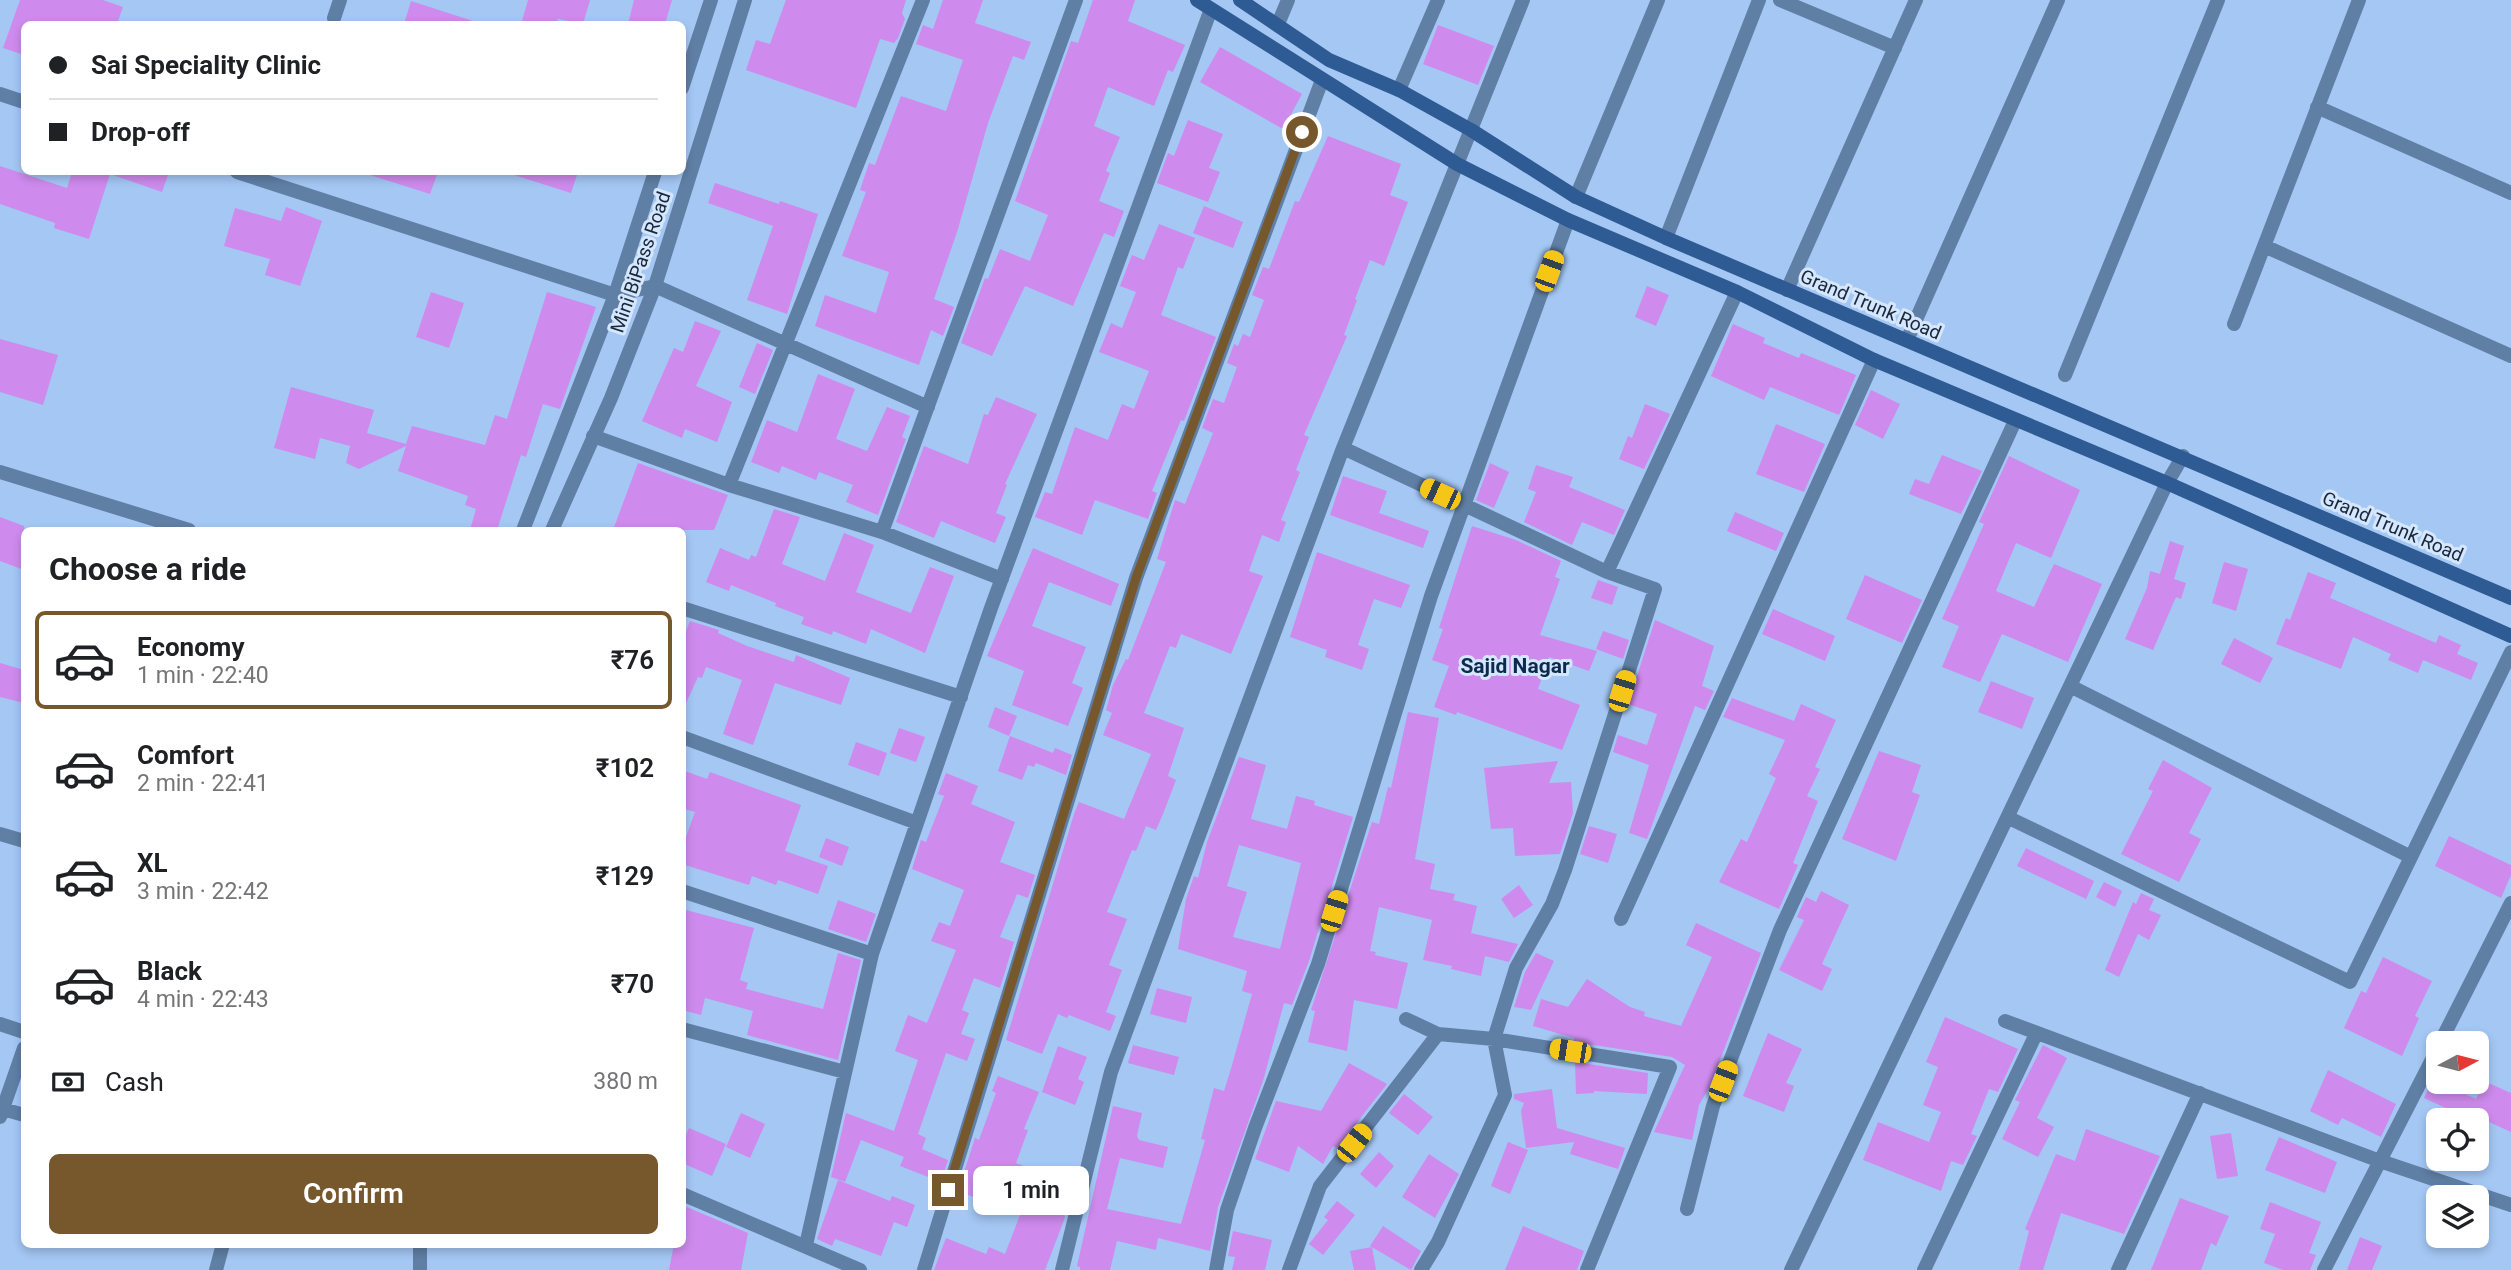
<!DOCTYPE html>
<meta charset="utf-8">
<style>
:root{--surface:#fff;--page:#f6f6f6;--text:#202124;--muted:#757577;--line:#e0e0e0;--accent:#77582d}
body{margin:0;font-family:Roboto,sans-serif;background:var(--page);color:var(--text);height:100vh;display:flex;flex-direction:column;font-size:26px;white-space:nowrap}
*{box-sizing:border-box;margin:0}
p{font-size:23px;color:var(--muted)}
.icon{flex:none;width:38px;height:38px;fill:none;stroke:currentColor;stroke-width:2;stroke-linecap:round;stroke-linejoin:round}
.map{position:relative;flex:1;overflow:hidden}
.sheet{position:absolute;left:21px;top:527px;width:665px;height:721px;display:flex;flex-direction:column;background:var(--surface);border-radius:10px;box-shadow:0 4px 10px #0003}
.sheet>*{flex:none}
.top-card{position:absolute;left:21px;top:21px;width:665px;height:154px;border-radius:10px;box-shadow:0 4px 10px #0003;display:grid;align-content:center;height:154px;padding:0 28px;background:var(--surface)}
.needle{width:46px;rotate:83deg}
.tools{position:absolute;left:2426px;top:1031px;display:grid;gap:14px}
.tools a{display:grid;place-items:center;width:63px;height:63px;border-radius:10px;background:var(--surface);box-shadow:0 4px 10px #0003;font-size:35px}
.end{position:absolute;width:32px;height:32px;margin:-16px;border:9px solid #77582d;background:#fff;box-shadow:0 0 0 4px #fff}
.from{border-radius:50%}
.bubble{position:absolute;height:49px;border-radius:10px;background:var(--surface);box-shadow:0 4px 10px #0003;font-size:23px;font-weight:600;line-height:49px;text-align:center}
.car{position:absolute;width:21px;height:42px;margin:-21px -10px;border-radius:9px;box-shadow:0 0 5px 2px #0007;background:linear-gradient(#f5c518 24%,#345 0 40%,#f5c518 0 76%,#345 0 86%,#f5c518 0)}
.top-card b{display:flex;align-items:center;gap:24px;height:66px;font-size:26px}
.top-card b+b{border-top:2px solid var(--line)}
.top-card i{width:18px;height:18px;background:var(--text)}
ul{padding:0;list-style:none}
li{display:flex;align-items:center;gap:21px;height:98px;margin:0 14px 10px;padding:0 14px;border:4px solid transparent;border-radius:10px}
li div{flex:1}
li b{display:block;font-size:26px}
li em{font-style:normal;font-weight:600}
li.selected{border-color:var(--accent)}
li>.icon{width:63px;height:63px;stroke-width:1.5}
h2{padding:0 28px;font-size:32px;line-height:84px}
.pay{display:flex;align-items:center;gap:18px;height:77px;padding:0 28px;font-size:26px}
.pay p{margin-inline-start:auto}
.primary-button{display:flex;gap:14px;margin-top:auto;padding:14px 28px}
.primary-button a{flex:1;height:80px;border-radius:10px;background:var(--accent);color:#fff;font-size:28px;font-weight:600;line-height:80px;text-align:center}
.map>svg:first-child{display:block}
.building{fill:#ce8bed;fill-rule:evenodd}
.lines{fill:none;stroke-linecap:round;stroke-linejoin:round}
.minor{stroke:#607fa5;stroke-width:14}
.tertiary{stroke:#607fa5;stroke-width:14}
.secondary{stroke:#2e5b93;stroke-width:14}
.route{stroke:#77582d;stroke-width:9}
.labels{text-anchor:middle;stroke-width:6;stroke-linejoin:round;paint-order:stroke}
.street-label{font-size:19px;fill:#192738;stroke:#d5e7fe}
.neighbourhood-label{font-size:21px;font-weight:bold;fill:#0c2a4e;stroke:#d5e7fe}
</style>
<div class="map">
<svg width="2511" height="1270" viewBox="0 0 2511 1270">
<rect width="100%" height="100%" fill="#a4c7f4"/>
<!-- building -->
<path class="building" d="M20,0h83l20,7 -6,17h-93v31l-21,-7z
M528,0h62l-7,24 -25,-5 -2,5h-35z
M634,0h38l-7,24h-37z
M786,0h120l-4,13 3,6 -7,19 -4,5 -14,-4 -24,69 -110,-38 10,-30 14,4z
M943,0h40l-8,23 56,19 -7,18 -11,-4 -25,67 -30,106 -24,70 20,8 -11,29 -12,-6 -12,35 -104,-39 10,-31 51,18 13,-41 -47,-16 24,-64 -6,-2 9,-27 6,2 26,-69 45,15 17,-51 -47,-16 7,-19 10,4z
M1093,0h42l-7,21 57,24 -12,27 -5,-2 -14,36 -46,-19 -14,39 26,11 -14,34 4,2 -11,28 25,10 -10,26 -10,-4 -31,73 -48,-20 -33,70 -31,-13 24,-65 3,1 12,-30 30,12 18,-46 -33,-14 56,-160 7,2z
M411,1l62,20 -1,3h-68z
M1438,25l56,21 -16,39 -55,-21z
M1220,47l82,47 -19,35 -83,-47z
M1188,120l35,14 -14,34 11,4 -12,30 -51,-19 11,-30 6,3z
M1328,136l73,28 -11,31 18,7 -24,64 -14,-6 -15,39 2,1 -13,35 3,1 -43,99 5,2 -13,33 4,2 -19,48 5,2 -7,20 -17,-7 -13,36 14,5 -32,78 -50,-20 -5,14 -6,-2 -26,67 40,15 -16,48 8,4 -13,34 -7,16 -10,-4 -10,25 -4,-1 -25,62 20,7 -18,46 13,5 -16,42 10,4 -6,15 -41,-16 -2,3 -9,-4 -16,40 -36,-14 68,-226 5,-12 45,17 27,-65 -48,-19 9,-22 -6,-3 7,-25 13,-26 2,1 38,-98 -9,-3 18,-59 10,4 28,-71 -11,-5 11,-29 11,4 13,-36 -10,-4 7,-19 4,2 5,-12 7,3 14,-37 -12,-5 11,-28 6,2 26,-68 4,1z
M0,166l67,22 5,-16h97l-7,20 -52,-18 -21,65 -35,-11 1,-5 -55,-19z
M370,172h68l-8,22 -60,-19z
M514,172h64l-7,21 -57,-18z
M715,183l64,21 1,-3 38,13 -31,100 -40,-14 26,-74 -65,-23z
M1204,206l39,16 -10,26 -40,-15z
M286,207l36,14 -22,65 -35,-11 5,-16 -46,-13 11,-38 46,13z
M1159,224l36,14 -12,31 -5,-2 -17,48 55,22 -32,84 -3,-1 -29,71 5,2 -9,26 -53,-19 -13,35 -47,-18 10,-25 7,2 23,-67 33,13 14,-36 12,5 15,-38 -50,-19 12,-29 11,5 14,-36 -16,-6 12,-31 12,5z
M1647,286l22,9 -13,31 -21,-9z
M431,292l33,11 -15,45 -33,-11z
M547,292l49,15 -36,102 -17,-5 -17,53 -5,-2 -24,75h-27l6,-21 -11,-4 3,-9 -70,-25 8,-25 -47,23 -13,-6 4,-17 -30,-8 -5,21 -41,-11 17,-61 83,23 -7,23 39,11 6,-18 73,19 10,-30 12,4z
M695,321l26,10 -25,55 36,16 -15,40 -32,-13 -3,9 -40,-17 32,-73 9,4z
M1733,324l32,14 -2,5 36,15 2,-5 55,22 -17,40 -69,-28 -6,13 -53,-24z
M0,339l58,16 -15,50 -43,-13z
M757,343l16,7 -18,44 -16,-7z
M818,374l37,15 -19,50 31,12 20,-44 23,9 -8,21 4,2 -28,76 -32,-13 7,-17 -34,-13 -3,8 -34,-14 -3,7 -28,-11 16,-42 30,12z
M1871,390l29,14 -17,35 -28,-14z
M996,397l41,17 -32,70 2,1 -11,28 10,4 -11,26 -54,-22 -7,17 -38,-16 28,-76 44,18 16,-50 4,1z
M1645,404l25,10 -26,55 -25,-10 9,-23 4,2z
M1776,424l49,20 -21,48 -48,-18z
M1942,455l40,16 -21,43 -52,-20 6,-15 14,5z
M2009,456l71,34 -29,68 -35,-15 -20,48 38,16 20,-43 48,20 -34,78 -66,-28 -22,48 -38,-15 17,-41 -17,-7 42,-95 -5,-2z
M638,463l90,32 -14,35h-101z
M1490,463l19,9 -15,36 -18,-8z
M1536,465l37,12 -4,10 56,23 -11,25 -32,-13 -10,23 -48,-23 12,-30 -8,-3z
M1343,476l44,15 -8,22 50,18 -6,17 -93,-33z
M774,509l26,8 -18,47 43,17 19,-48 30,12 -18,47 55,21 19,-46 24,9 -29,77 -54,-24 -5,15 -33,-13 -1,4 -31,-11 3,-7 -29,-11 1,-3 -45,-18 -2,6 -23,-9 14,-34 29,12 2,-5 5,2z
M1735,512l49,21 -8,18 -49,-20z
M0,517l24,9v44l-24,-9z
M1472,526l44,14 45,21 -6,16 5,2 -20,56 57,16 -8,20 -40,-14 -11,32 42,16 -18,45 -105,-38 -1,3 -22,-8 15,-41 -17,-6 11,-31 -4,-1z
M2170,541l14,5 -10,33 12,4 -5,16 -5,-2 -23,53 -28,-11 22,-51 3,-17 10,3z
M1033,548l86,36 -8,22 -62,-24 -17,44 54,21 -14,36 11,5 -15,38 -56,-21 12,-34 -37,-15z
M1317,552l93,33 -9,23 -27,-9 -16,46 11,4 -7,21 -37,-13 2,-7 -37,-13z
M2224,562l24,7 -12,42 -24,-8z
M2308,572l28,11 -6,15 106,45 3,-8 22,10 -4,9 21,9 -7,17 -48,-20 -5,13 -30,-13 3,-6 -38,-17 -12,32 -65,-25 10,-26 4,2z
M1865,575l57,25 -20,43 -56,-24z
M1598,580l20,7 -6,18 -21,-7z
M1773,609l62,27 -10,25 -63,-27z
M1655,620l59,26 -12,40 12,5 -9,19 -10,-4 -48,133 -18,-6 20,-68 -36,-13 5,-17 29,10 10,-31 -29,-10z
M690,621l29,9 -1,3 29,13 47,16 2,-7 54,23 -9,27 -66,-22 -22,62 -30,-11 19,-54 -36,-13 -4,11 -4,-1 -16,35v-71z
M1603,631l26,9 -6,19 -27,-10z
M2234,638l39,20 -13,25 -39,-19z
M0,663l24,7v33l-24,-6z
M1991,681l43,17 -12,31 -44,-17z
M1732,698l62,23 7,-17 35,16 -21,47 5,2 -13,27 11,5 -25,62 5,2 -19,44 -60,-27 22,-43 6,3 29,-64 -7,-4 16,-34 -62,-23z
M995,707l22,9 -8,20 -21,-9z
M1408,712l31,6 -24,141 20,5 -5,25 25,5 -2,6 24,6 -6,27 47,11 -9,18 -24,-6 -4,20 -30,-7 1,-3 -29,-6 9,-40 -53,-13 -9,44 6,1 -1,3 33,8 -11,46 -43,-9 -7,51 -39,-9 7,-31 -4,-1 61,-188 7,2 9,-37 3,1z
M899,728l26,9 -9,25 -26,-9z
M1010,736l43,17 2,-5 17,7 -6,20 -30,-12 -2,4 -6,-2 -6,15 -24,-9z
M856,742l31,11 -8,23 -31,-11z
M1879,751l42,14 -9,27 8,3 -24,66 -54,-22z
M1239,757l27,8 -15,54 36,10 9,-33 19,5 -1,4 39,12 -44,144 -17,44 -8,-2 -21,78 -45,126 -8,44 -52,-13 -2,12 -39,-9 -7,29h-30v-3l-3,-1 36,-160 29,7 -5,23 2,4 29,7 -5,21 -43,-10 -13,51 74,15 24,-84 -4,-1 13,-51 10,3 6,-19 22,-78 -10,-3 5,-20 -69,-22 8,-50 8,-23 4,2 9,-36zM1239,845l62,18 -21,86 -47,-12 14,-45 -20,-6z
M2163,760l49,28 -23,45 12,6 -22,43 -58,-28 32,-63 -5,-2z
M1558,761l-9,22 22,-1 2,31 -13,41 -45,2 -2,-28 -22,1 -7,-61z
M682,770l25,9 3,-7 91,33 -16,46 43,15 -10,28 -40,-14 -2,5 -24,-9 -3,9 -67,-21v-16l13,-36 -13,-4z
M946,773l32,13 -7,18 44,18 -15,40 35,13 -7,23 -11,-4 -17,43 14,5 -14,46 -26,-10 -12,32 7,3 -8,21 14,5 -8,22 -21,-8 -28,81 8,4 -4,11 26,11 -7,22 -41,-16 4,-9 -43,-17 -16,42 -14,-5 15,-64 48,18 24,-71 -23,-9 13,-36 19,8 29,-73 -25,-9 8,-19 11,4 14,-36 -52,-21 9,-29 5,2 18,-46 -6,-2z
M1589,826l28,8 -9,29 -28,-9z
M2449,836l62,29v10l-10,23 -66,-32z
M826,838l23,9 -7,19 -23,-9z
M2026,848l68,33 -8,18 -69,-33z
M2104,882l18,9 -7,16 -19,-10z
M1519,885l14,20 -19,13 -13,-19z
M1821,891l28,14 -27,59 10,5 -10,22 -43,-21 25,-50 -7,-3 9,-20 10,5z
M2141,893l13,6 -5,11 12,5 -12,25 -11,-6 -19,43 -14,-7 28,-68 3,2z
M838,900l38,14 -10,28 -38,-13z
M682,909l72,19 -14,52 8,3 -2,6 77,20 15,-56 23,7 -23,100 -91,-25 6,-24 -48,-13 -4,17 -19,-5z
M1696,923l65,30 -51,133 -11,19 -7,35 -38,-8 31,-67 -13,-8 -98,-15v-4l-41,-12 8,-27 27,8 19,-28 43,28 15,5 -1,4 37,10 31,-69 -26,-12z
M1536,953l18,8 -23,49 -17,-3 11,-35z
M2383,957l49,24 -17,35 4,2 -17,38 -58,-28 17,-37 5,2z
M1157,988l35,9 -6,26 -36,-9z
M1945,1017l73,32 -20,43 -9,-3 -18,45 6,2 -14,29 -12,-4 -10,30 -78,-31 15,-38 51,20 12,-30 -18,-7 15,-38 -12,-5z
M1768,1033l34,16 -16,34 8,3 -10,26 -41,-16z
M1133,1045l46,12 -5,18 -46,-12z
M2043,1045l24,13 -30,60 17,9 -16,30 -36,-18 18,-37 -5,-2z
M1058,1046l29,11 -9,22 6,3 -9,23 -33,-13z
M1575,1062l73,11 -1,21 -53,-3v2l-18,1z
M1349,1063l38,21 -50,64 -4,-2 -10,18 -25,-18 -9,26 -34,-13 21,-58 45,10z
M2328,1070l68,34 -15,33 -39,-19 -4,7 -28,-14z
M998,1076l41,16 -15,37 4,1 -12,33 44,17 -12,29 17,7 -1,4 -19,50h-111l12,-32 40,16 3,-7 16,7 15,-39 -62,-24 17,-53 4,2 17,-47 -4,-2z
M2433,1079l43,20 8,-18 27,12v39l-46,-21 -2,5 -39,-18z
M1552,1089l5,39 68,20 -7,21 -48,-15 4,-12 -48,6 -5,-37 3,-8 -10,-4v-5z
M1404,1094l29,23 -15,18 -29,-22z
M741,1113l24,11 -15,34 -24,-11z
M689,1128l37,16 -14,32 -30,-13v-20z
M2086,1129l74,27 -36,78 -63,-21 -18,57h-24l10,-39 -4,-2 31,-75 19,7z
M2231,1133l7,43 -21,3 -7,-43z
M2279,1137l58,25 -12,31 -60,-23z
M1508,1142l20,8 -18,44 -19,-8z
M1379,1152l15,14 -18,22 -16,-14z
M1429,1154l30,20 -24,44 -33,-21z
M838,1180l52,21 2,-5 23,9 -8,22 -13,-5 -13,34 -46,-17 -3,7 -15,-7z
M2180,1198l49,18 -13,30 -5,-3 -10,27h-50z
M1337,1201l18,14 -32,40 -14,-11 19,-24 -4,-3z
M2270,1202l51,20 -12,31 7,2 -6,15h-27l-19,-7 11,-29 -15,-5z
M682,1205l66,28 -7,37h-72l5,-26h8z
M1383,1226l38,25 -10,19 -41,-24z
M1523,1226l61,25 -7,19h-72z
M1233,1231l39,9 -7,30h-33l3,-13 -7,-1z
M2360,1237l22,9 -10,24h-25z
M1372,1247l4,23h-22l-4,-19z"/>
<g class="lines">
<!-- minor -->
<path class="minor" d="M1780,0l115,48
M334,18l6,-18
M1278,24l10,-24
M1399,90l39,-90
M0,94l24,8
M2317,107l194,86
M237,172l378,123 40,-9 273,121
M1576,197l82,-197
M1666,238l93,-238
M2264,246l247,110
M1787,290l129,-290
M2234,324l125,-324
M1907,340l151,-340
M2065,375l153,-375
M593,436l136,49 153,47 120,47
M1343,448l264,124 130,-280
M0,472l189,58
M729,485l194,-485
M882,532l194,-532
M682,608l279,89
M2072,687l339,170
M682,737l235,86
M2009,818l341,164 161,-330
M0,834l24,7
M682,891l190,63
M1621,919l253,-559
M1406,1019l32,15 56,5 176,28 -83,203
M2005,1021l375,140 131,44
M0,1024l24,8
M682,1029l163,43
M2440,1043l71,-140
M3,1109l21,6
M0,1117l24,-69
M682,1194l178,76
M1687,1209l26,-103 67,-176 235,-509
M806,1245l66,-291 119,-346 220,-599
M216,1270l7,-26
M924,1270l212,-692 186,-498
M1062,1270l49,-198 232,-624 180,-448
M1216,1270l11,-60 28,-82 63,-164 113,-368 137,-376
M1289,1270l31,-84 118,-152
M1421,1270l17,-28 67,-147 -11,-56 22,-71 36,-64 13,-34 90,-281 -48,-17
M1791,1270l376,-787 16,-27
M1924,1270l112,-236
M2118,1270l82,-177
M2324,1270l114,-222"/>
<!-- tertiary -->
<path class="tertiary" d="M682,88l29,-88
M523,530l92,-235 40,-123
M552,530l59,-132 44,-112 90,-286
M420,1270v-26"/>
<!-- secondary -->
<path class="secondary" d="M1197,0l260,164 111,56 169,72 137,68 293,123 344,153
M1240,0l89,60 70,30 72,40 105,67 90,41 845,360"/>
</g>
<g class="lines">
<!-- route -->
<path class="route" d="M948,1190l188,-612 166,-446"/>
</g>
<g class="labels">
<!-- street labels -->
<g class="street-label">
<text transform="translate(640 262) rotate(-71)" y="7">Mini BiPass Road</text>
<text transform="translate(1871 304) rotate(23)" y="7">Grand Trunk Road</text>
<text transform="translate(2393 526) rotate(23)" y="7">Grand Trunk Road</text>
</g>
<!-- neighbourhood labels -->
<g class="neighbourhood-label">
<text x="1515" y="673">Sajid Nagar</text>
</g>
</g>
</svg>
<div class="tools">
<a><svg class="needle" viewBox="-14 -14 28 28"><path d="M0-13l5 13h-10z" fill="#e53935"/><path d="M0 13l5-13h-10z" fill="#757577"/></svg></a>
<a><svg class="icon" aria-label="locate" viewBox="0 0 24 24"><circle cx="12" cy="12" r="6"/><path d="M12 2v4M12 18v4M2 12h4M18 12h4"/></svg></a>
<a><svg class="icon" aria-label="layers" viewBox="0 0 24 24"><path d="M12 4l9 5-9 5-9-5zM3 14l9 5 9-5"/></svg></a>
</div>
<i class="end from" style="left:1302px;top:132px"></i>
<i class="end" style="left:948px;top:1190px"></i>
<div class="bubble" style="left:973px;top:1166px;width:116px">1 min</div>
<i class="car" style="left:1549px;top:271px;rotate:20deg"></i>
<i class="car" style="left:1440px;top:494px;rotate:295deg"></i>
<i class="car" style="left:1622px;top:691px;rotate:17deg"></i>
<i class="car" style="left:1334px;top:911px;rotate:17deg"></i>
<i class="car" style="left:1570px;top:1051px;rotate:279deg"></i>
<i class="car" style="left:1723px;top:1081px;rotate:21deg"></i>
<i class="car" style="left:1354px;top:1143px;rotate:38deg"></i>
<div class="top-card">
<b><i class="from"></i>Sai Speciality Clinic</b>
<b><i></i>Drop-off</b>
</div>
<section class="sheet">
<h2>Choose a ride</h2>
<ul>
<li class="selected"><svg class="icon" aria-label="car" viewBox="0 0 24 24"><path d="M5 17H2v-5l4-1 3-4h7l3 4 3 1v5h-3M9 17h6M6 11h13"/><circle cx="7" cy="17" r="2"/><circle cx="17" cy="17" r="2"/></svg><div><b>Economy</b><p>1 min · 22:40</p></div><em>₹76</em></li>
<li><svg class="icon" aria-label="car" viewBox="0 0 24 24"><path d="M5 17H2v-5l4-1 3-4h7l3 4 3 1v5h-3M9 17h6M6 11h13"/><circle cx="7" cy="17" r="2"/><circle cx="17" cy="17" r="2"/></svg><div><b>Comfort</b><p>2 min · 22:41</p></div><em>₹102</em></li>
<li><svg class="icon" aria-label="car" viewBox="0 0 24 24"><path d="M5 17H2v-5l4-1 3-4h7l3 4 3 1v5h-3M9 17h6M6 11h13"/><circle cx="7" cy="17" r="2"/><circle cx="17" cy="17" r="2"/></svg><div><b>XL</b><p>3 min · 22:42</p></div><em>₹129</em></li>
<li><svg class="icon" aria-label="car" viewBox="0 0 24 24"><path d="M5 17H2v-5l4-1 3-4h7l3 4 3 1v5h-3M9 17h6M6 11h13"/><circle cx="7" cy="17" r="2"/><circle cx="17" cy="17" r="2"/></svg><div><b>Black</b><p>4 min · 22:43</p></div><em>₹70</em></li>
</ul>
<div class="pay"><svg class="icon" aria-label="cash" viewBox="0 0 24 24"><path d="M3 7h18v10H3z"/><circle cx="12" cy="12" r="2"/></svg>Cash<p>380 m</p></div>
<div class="primary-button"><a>Confirm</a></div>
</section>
</div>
